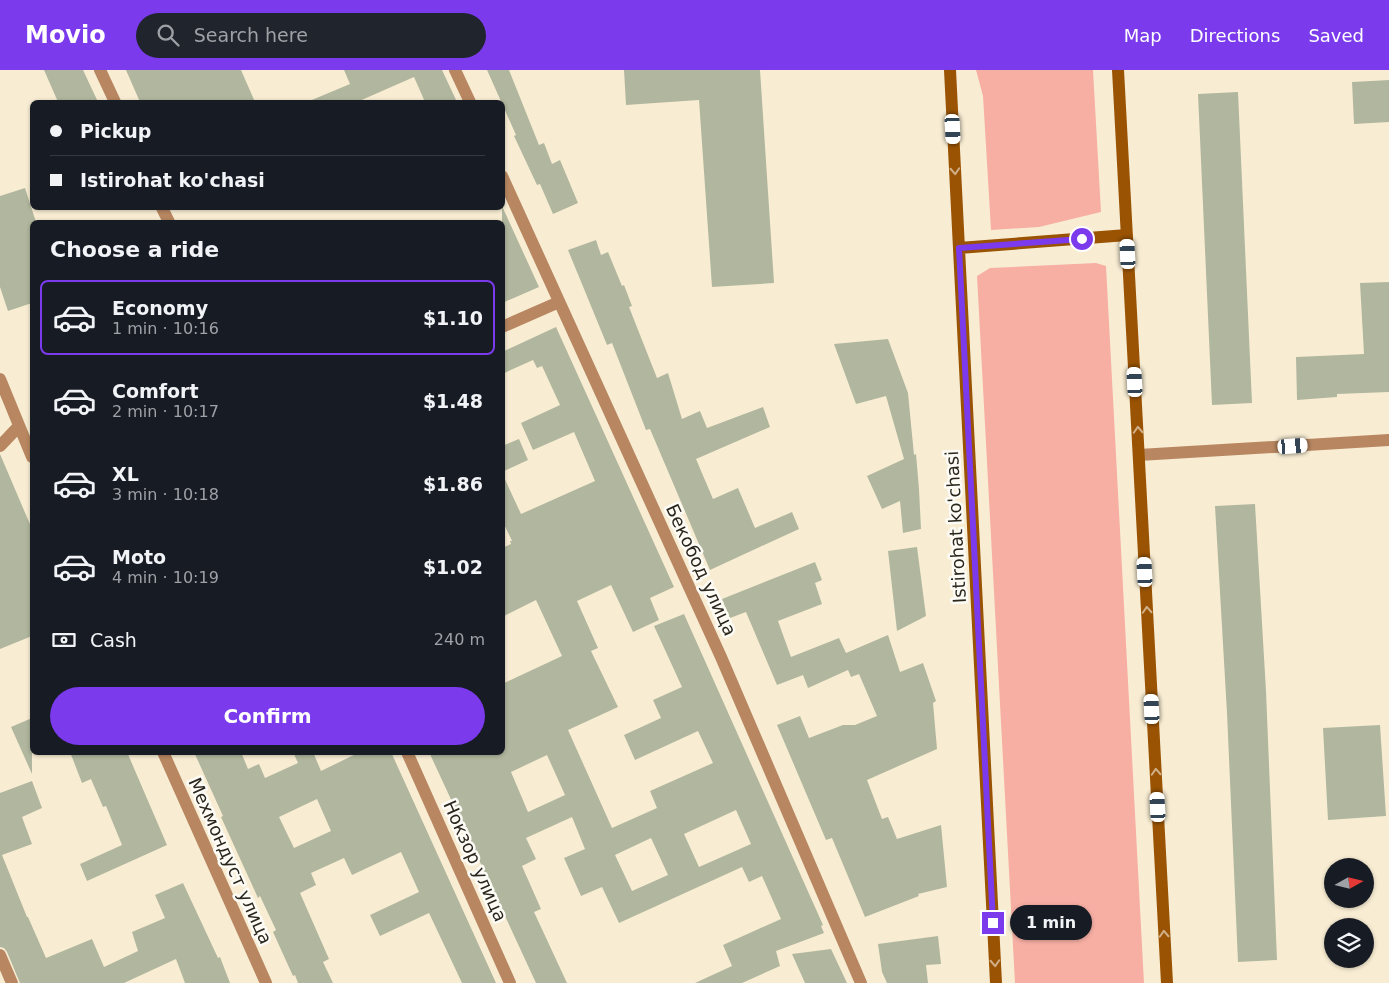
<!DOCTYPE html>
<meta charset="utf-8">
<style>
:root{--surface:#171b24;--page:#20242c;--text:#f1f3f6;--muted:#9ea1a6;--line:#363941;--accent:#7c3aed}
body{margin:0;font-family:"DejaVu Sans",sans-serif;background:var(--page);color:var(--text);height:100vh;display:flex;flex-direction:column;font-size:19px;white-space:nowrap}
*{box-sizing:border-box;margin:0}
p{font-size:16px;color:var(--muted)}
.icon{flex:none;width:28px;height:28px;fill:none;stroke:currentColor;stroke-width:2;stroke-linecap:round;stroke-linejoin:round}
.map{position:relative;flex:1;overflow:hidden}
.drawer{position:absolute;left:30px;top:150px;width:475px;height:535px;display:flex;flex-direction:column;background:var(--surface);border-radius:8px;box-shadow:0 1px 4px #0004}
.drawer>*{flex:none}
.hud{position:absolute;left:30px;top:30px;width:475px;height:110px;border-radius:8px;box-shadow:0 1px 4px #0004;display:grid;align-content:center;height:110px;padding:0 20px;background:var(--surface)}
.needle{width:32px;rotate:82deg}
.tools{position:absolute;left:1324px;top:788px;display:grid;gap:10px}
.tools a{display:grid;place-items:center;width:50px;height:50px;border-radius:50%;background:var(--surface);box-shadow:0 1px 4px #0004;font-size:25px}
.end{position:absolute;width:22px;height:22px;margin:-11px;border:6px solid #7c3aed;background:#fff;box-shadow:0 0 0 2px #fff}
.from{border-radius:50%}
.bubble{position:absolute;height:35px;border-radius:18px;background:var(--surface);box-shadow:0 1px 4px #0004;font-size:16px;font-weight:700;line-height:35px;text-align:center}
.car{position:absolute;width:15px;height:30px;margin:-15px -8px;border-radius:6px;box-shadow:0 0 4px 1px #0007;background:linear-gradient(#fff 24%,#345 0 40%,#fff 0 76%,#345 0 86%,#fff 0)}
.hud b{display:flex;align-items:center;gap:18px;height:48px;font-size:19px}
.hud b+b{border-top:1px solid var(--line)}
.hud i{width:12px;height:12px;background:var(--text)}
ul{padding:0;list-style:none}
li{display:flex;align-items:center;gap:15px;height:75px;margin:0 10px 8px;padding:0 10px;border:2px solid transparent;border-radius:8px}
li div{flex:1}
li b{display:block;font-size:19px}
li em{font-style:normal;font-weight:700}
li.active{border-color:var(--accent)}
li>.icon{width:45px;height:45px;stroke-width:1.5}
h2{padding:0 20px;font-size:22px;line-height:60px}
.pay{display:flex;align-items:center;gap:12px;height:55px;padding:0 20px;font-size:19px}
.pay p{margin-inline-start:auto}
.button{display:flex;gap:10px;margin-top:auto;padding:10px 20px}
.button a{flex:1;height:58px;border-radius:30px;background:var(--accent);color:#fff;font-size:20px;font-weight:700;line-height:58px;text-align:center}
header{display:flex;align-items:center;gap:30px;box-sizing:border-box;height:70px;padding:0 25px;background:var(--accent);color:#fff}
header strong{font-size:24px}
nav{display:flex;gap:28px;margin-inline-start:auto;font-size:18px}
.search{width:350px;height:45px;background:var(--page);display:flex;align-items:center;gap:12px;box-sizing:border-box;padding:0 18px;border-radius:28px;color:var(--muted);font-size:19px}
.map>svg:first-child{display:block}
.green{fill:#f7afa4}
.building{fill:#b1b79e;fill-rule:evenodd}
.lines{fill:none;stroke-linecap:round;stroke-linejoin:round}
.street{stroke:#b88761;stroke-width:12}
.secondary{stroke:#9a5303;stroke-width:12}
.oneway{stroke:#d0af89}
.route{stroke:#7c3aed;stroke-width:6}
.labels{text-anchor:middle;stroke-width:5;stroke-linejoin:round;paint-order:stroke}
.street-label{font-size:18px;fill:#2a261c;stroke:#fdfbf6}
</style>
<header>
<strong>Movio</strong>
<div class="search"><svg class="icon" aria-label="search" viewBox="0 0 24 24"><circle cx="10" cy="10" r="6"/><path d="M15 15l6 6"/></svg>Search here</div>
<nav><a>Map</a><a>Directions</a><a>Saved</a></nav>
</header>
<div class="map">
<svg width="1389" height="913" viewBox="0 0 1389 913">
<rect width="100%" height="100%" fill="#f8edd3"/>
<!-- green -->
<path class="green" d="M976,0h117l8,142 -62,15 -48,3 -8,-134z
M1096,193l10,3 38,717h-129l-38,-707 13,-8z"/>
<!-- building -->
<path class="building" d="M44,0h39l15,32h-40z
M126,0h115l14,32h-115z
M344,0h98l15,32h-32l-11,-25 -57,25h-50l43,-18z
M487,0h22l30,75 5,-2 8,21 8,-4 18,43 -25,11 -13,-30 -3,1 -23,-49 2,-1z
M624,0h136l14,213 -62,4 -13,-187 -73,5z
M1389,10v42l-35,2 -2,-42z
M1238,22l14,311 -40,2 -14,-311z
M25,118l11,34h-4v81l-24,8 -8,-24v-91z
M502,136l37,81 -37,16z
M596,170l5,15 7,-3 14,34 2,-1 8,21 -3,1 28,71 11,-5 14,46 18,-8 7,17 56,-21 7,20 -74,32 17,40 25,-11 17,40 37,-16 7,17 -89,41 -60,-141 -4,1 -34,-87 -5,2 -39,-95z
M1389,212v110l-52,2v3l-40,3 -1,-43 68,-3 -4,-71z
M556,257l118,260 -24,11 9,22 -26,12 -22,-47 -34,16 21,47 -7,3 27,56 -50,23 44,98 45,-20 -7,-17 63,-28 -15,-32 -63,29 -11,-25 37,-17 -8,-18 29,-13 -28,-61 30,-12 139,311 -2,1 3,7 -48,18 4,15 -38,17h-47l37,-17 -9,-21 58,-26 -19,-43 -13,6 -7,-15 -123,56 -17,-36 -21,9 -17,-38 21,-9 -13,-32 -46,21 10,21 -14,7 19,43 -7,3 33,71h-31l-107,-231h73v-68l60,-28 -26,-56 -34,17v-69l9,-4 -1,-3h2l-10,-21v-47l19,41 74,-33 -21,-49 -41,18 -12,-27 39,-18 -18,-39 -5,2 -4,-8 -31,14v-22zM547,685l18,40 -37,17 -17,-40zM736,740l15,34 -52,23 -15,-33zM651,768l17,37 -36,16 -17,-36z
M888,269l20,54 6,62 2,-1 3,35 2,40 -18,4 -3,-32 -18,8 -15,-33 37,-17 -18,-63 -30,8 -22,-60z
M519,369l9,21 -26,12v-26z
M0,384l32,75v107l-32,13z
M1255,434l11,187 11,269 -39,2 -11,-249 -12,-207z
M917,477l9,69 -29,15 -9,-80z
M815,492l7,18 -7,3 7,21 -44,17 13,36 48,-19 7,15 42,-18 12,37 23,-9 13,38 -3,2 4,46 -70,31 15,39 6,-2 9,22 44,-14 6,62 -29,7 1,2 -54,21 -33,-79 -6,2 -49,-115 23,-9 9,22 34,-13h12l22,-9 -18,-42 -8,3 -3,-7 -40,18 -5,-13 -26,10 -31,-73 -16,6 -8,-19z
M32,648v56l-21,-47z
M1380,655l6,91 -58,4 -5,-92z
M70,682h57l40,93 -80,36 -7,-17 42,-19 -16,-39 -3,1 -12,-28 -9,4z
M194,682h47l7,17 11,-5 6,14 33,-15 -5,-11h20l8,19 39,-19h31l105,231h-34l-33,-70 -49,23 -10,-21 49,-23 -18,-40 -49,23 -8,-17 -33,15 5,12 -16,8 29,66 -6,3 10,21h-35l-3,-8 -2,1 -20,-44 3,-2 -16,-34 -2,2 -37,-81 2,-1zM317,729l14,32 -37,17 -15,-31z
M32,711l10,27 -20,9 10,27 -30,11 25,62h1l18,41 46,-19 12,28 34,-16 -6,-19 33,-14 -10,-23 28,-12 35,75 2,-1 10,26h-45l-9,-24 -52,24h-104l-13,-31 -3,-4 -4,-1v-154z
M938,866l3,28 -15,1 2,18h-41l-5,-11 -4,-28z
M831,879l16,34h-42l-13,-29z"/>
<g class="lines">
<!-- street -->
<path class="street" d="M100,0l15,32
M455,0l15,32
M502,106l219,481 140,326
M162,138l7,14
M502,257l57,-25
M0,309l32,78
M0,376l19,-20
M1139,385l250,-15
M163,682l103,231
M407,682l103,231
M0,885l12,28"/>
<!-- secondary -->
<path class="secondary" d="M950,0l46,913
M1118,0l49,913
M959,178l168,-13"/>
</g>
<!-- one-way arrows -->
<defs><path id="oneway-chevron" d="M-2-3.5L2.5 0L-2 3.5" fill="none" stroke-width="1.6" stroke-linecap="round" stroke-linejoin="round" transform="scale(1.25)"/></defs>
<g class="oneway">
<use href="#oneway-chevron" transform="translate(955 101) rotate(87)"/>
<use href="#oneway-chevron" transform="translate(1138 360) rotate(-93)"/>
<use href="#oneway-chevron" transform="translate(1147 540) rotate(-93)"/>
<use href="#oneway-chevron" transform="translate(1156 702) rotate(-93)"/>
<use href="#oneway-chevron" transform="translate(1164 864) rotate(-93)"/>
<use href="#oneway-chevron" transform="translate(995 893) rotate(87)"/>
</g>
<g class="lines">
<!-- route -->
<path class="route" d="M993,853l-34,-675 123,-9"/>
</g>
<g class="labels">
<!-- street labels -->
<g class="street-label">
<text transform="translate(956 457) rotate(-93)" y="6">Istirohat ko'chasi</text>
<text transform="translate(701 500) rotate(65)" y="6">Бекобод улица</text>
<text transform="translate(230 791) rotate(66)" y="6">Мехмондуст улица</text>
<text transform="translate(475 791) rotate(66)" y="6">Нокзор улица</text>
</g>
</g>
</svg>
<div class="tools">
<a><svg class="needle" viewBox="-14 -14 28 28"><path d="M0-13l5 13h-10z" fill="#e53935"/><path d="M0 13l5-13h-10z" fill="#9ea1a6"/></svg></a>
<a><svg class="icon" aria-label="layers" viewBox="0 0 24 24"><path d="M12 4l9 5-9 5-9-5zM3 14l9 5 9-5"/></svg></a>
</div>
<i class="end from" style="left:1082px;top:169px"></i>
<i class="end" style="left:993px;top:853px"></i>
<div class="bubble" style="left:1010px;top:835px;width:82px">1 min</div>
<i class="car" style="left:953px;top:59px;rotate:177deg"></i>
<i class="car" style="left:1128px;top:184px;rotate:357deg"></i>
<i class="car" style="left:1135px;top:312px;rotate:357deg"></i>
<i class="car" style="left:1293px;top:376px;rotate:86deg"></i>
<i class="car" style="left:1145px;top:502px;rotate:357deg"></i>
<i class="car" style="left:1152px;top:639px;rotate:357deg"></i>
<i class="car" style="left:1158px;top:737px;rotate:357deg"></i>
<div class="hud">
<b><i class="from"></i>Pickup</b>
<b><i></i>Istirohat ko'chasi</b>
</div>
<section class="drawer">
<h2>Choose a ride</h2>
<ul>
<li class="active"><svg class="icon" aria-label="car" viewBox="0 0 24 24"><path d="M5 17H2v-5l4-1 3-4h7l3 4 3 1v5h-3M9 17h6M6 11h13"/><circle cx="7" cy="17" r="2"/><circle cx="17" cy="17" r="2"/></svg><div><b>Economy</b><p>1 min · 10:16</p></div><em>$1.10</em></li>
<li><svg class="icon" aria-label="car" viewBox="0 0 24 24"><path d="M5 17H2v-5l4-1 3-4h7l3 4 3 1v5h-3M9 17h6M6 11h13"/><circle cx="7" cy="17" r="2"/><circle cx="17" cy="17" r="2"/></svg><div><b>Comfort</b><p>2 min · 10:17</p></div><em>$1.48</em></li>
<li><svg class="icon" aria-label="car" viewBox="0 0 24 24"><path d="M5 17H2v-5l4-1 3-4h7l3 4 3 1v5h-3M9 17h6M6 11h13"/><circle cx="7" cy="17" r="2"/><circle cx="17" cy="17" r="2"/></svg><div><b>XL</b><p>3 min · 10:18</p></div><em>$1.86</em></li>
<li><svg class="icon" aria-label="car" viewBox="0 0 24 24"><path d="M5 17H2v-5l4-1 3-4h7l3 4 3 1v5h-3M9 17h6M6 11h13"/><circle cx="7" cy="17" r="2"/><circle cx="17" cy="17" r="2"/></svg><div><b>Moto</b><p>4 min · 10:19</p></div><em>$1.02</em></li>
</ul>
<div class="pay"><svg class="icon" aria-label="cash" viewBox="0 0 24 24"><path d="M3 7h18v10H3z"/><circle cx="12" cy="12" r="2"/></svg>Cash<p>240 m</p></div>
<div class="button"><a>Confirm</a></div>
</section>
</div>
